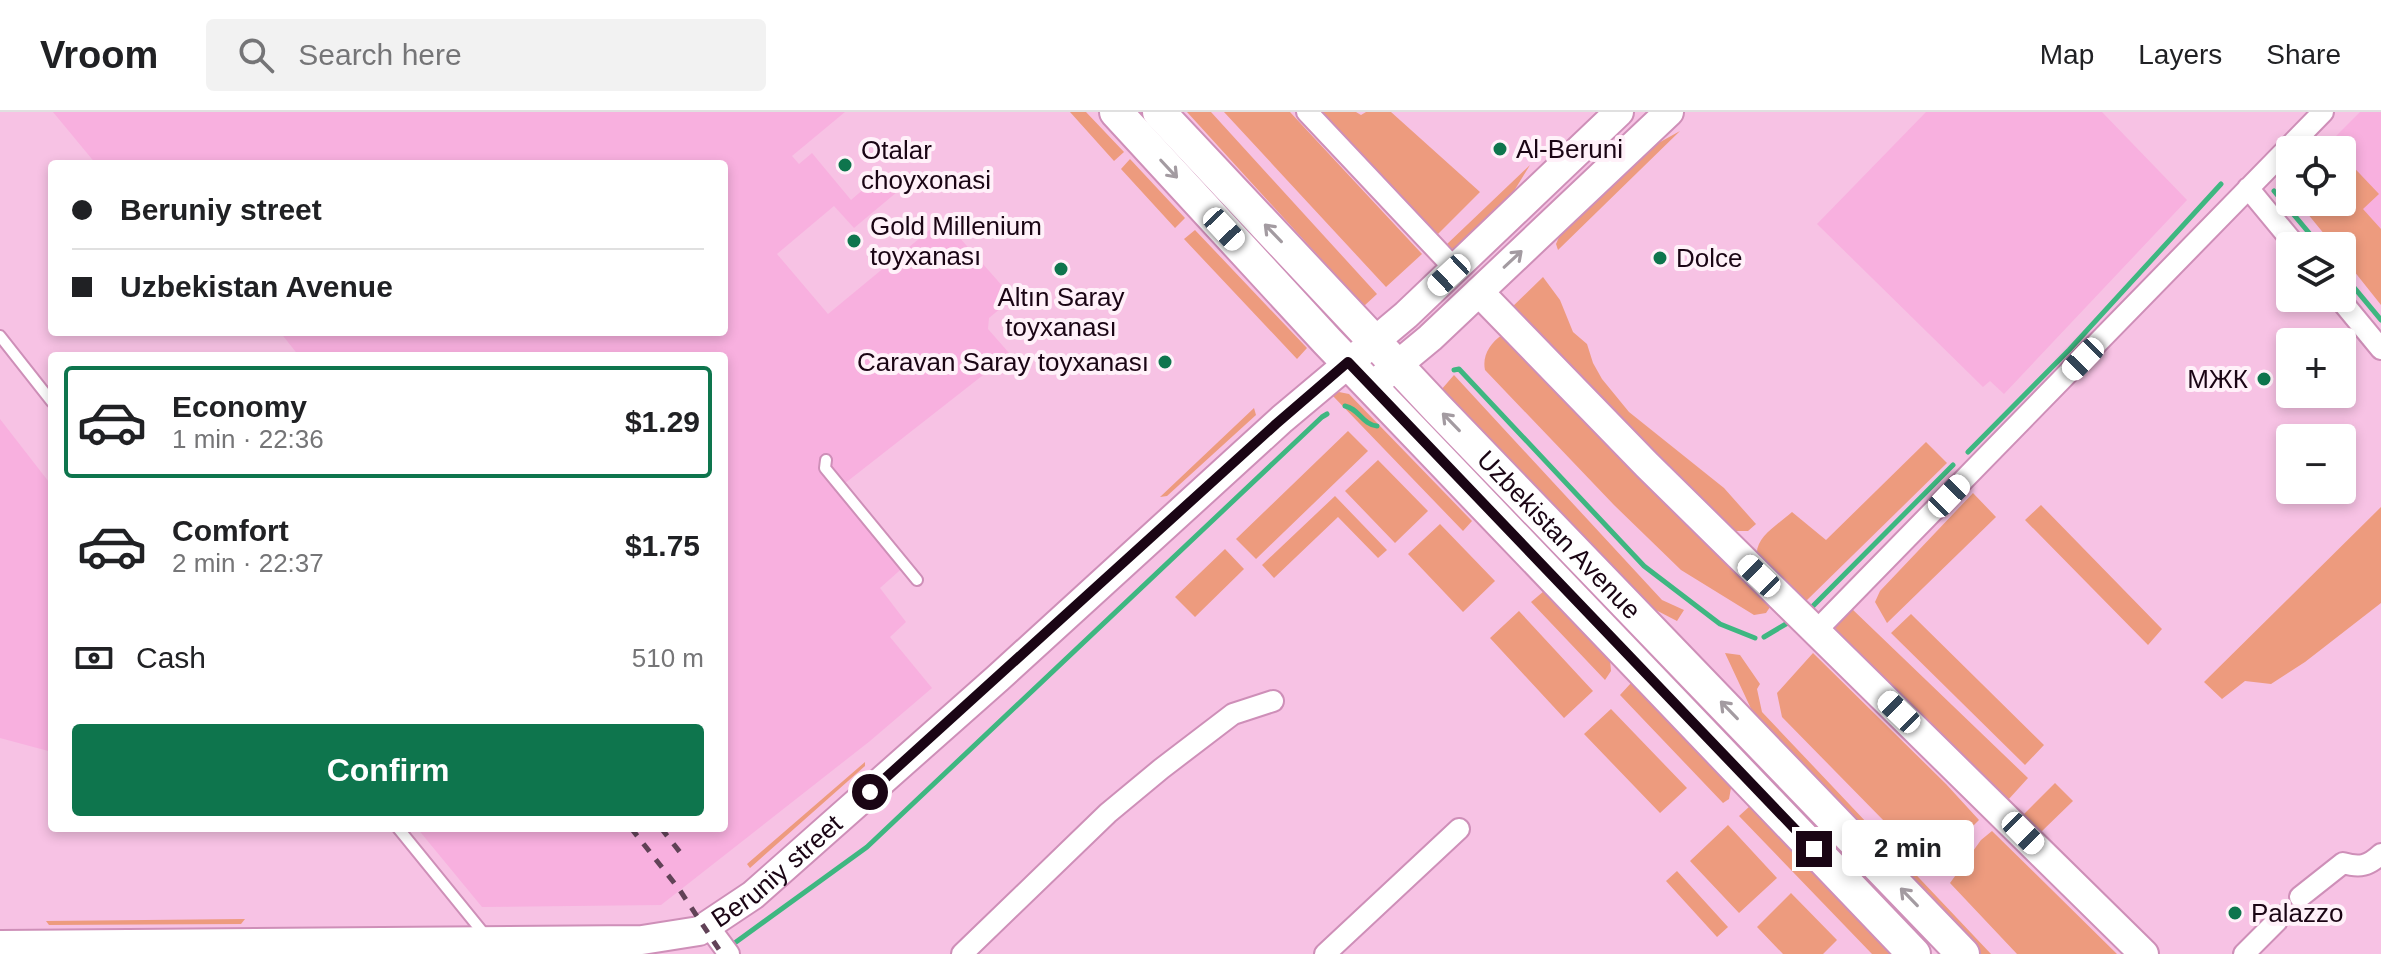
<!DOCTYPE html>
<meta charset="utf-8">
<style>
:root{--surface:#fff;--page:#f2f2f2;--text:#202124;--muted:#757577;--line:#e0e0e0;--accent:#0e754d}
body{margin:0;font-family:Arial,sans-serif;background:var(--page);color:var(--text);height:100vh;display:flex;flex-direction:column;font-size:30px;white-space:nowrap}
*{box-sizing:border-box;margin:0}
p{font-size:26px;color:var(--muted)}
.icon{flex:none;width:44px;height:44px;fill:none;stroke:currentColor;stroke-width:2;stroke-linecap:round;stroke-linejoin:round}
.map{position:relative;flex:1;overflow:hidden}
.panel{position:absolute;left:48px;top:240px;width:680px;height:480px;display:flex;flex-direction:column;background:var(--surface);border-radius:8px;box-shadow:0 4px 12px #0003}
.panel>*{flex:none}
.guide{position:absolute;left:48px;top:48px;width:680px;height:176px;border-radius:8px;box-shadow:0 4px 12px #0003;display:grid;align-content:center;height:176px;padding:0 24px;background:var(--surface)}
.fabs{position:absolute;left:2276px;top:24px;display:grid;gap:16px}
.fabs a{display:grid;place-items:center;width:80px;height:80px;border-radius:8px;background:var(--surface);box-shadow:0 4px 12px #0003;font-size:40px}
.end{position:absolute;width:36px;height:36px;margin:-18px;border:10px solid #1a0514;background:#fff;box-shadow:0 0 0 4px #fff}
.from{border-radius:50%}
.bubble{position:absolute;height:56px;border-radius:8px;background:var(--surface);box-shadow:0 4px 12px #0003;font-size:26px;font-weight:800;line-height:56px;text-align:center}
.car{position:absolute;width:24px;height:48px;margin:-24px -12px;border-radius:10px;box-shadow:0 0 6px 2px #0007;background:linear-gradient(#fff 24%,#345 0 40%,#fff 0 76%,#345 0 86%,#fff 0)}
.guide b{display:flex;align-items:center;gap:28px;height:76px;font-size:30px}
.guide b+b{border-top:2px solid var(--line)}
.guide i{width:20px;height:20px;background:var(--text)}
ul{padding:14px 0 0;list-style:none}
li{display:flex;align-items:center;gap:24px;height:112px;margin:0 16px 12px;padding:0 8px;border:4px solid transparent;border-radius:8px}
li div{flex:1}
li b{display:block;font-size:30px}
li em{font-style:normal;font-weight:800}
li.active{border-color:var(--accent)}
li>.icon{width:72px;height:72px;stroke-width:1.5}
.pay{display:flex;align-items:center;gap:20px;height:88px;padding:0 24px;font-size:30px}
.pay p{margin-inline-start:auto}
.cta{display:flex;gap:16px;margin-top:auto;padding:16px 24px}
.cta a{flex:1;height:92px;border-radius:8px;background:var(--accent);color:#fff;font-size:32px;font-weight:800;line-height:92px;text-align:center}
header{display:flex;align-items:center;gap:48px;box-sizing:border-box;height:112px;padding:0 40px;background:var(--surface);border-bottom:2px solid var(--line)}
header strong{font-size:38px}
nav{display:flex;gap:44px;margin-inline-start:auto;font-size:28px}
.search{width:560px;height:72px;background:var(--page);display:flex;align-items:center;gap:20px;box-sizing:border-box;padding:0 28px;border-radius:8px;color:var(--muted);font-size:30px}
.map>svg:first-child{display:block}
.built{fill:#f8b0df}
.green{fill:#ed9b7e}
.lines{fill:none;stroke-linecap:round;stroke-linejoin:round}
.stream{stroke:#3eb781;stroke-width:5}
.street-tunnel{stroke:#d6a6c5;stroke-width:20;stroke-dasharray:20 10;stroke-linecap:butt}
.lane-casing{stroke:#ce8fb8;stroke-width:14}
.street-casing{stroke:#ce8fb8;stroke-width:24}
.secondary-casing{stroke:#ce8fb8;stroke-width:32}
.primary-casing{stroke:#ce8fb8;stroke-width:36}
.lane{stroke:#fff;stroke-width:10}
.street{stroke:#fff;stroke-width:20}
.secondary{stroke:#fff;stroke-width:28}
.primary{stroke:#fff;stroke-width:32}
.rail{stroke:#614257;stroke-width:5;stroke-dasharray:10 10;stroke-linecap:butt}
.oneway{stroke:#a39ba1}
.route{stroke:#1a0514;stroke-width:10}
.poi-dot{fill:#0e754d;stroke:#fff1f9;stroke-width:3}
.labels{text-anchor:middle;stroke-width:8;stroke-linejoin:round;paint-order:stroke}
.poi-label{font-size:26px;fill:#1a0514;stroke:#fff1f9;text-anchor:start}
.street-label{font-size:26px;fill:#1a0514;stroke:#fff1f9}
</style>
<header>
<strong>Vroom</strong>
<div class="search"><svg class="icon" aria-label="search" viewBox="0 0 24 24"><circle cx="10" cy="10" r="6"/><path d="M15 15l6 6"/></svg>Search here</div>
<nav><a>Map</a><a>Layers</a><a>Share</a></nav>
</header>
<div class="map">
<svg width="2381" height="842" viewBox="0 0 2381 842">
<rect width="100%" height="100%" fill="#f7c2e4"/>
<!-- built -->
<path class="built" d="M53,0h792l-53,44 7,8 13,-11 39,47 30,-26 16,18 -43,36 -20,-22 -57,48 51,60 115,-95 70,79 -24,20 -1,11 22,25 -166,130 63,80 -27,24 26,34 -16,15 42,51 -62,53 -209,164 -179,2 -65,-79h307v-472h-425l-19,-24h444v-168h-628z
M1926,0h176l85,88 -183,194 -14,-13 -7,6 -166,-163z
M2360,0h21v120l-23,-26 -16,-33v-23h-20z
M0,307l52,67v266l-52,-14z"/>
<!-- green -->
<path class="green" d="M1070,0h16l38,40 -10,9z
M1187,0h24l166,182 -13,12z
M1224,0h66l132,142 -36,33z
M1321,0h35l5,3 5,-3h25l89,80 -43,43z
M1680,19l-122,119 -2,-6 3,-7 94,-91z
M2342,43l37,39 -16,15 18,20v76l-39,-49v-10h-8l-36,-44h44z
M1130,47l55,59 -10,10 -54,-59z
M1530,53l-16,26 -53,54 -9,4 -6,-4z
M1195,118l112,118 -10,11 -113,-120z
M1543,165l17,23 13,32 14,12 6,19 9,16 27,33 95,76 32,36 -8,7h-19l-221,-220z
M1502,223l272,266 -8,12 -12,2 -73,-45 -67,-65 -129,-135c-3,-14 5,-27 17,-35z
M1454,263l208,225 22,10 -7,11 -29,-15 -207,-216z
M1339,280l10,2 123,127 -9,10 -131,-136z
M1254,296l2,7 -89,81 -7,1z
M1348,319l20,20 -112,108 -20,-20z
M1926,330l21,21 -142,139 -47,-42c-7,-21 20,-35 34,-48l34,28z
M1378,348l50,51 -33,32 -50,-52z
M1973,381l23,24 -109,106 -12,-21 5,-11z
M1335,384l52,54 -9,8 -40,-41 -64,61 -12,-13z
M2041,393l121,124 -14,16 -123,-125z
M2381,395v96l-76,59 -34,22 -26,-3 -23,18 -18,-17z
M1440,412l55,57 -32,31 -55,-58z
M1225,437l19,20 -49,48 -20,-20z
M1544,479l66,68 1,12 -6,9 -74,-78z
M1851,496l177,170 -20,22 -12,-2 -160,-160v-13z
M1519,499l74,80 -29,27 -74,-80z
M1911,502l133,131 -19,20 -134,-132z
M1725,541l15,2 20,29 -3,5 5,23 229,242h-10l-228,-241z
M1813,541l133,131 33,36 -29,29 -13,26 -155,-158 -5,-24z
M1631,571l100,105 -2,11 -6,4 -103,-108z
M1611,597l76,79 -27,25 -76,-79z
M865,650v4l-115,102 -3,-4z
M2055,671l18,18 -32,31 -18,-17z
M1750,694l143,148h-21l-133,-138z
M1728,713l49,53 -38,35 -49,-52z
M1992,719l125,123h-100l-67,-71 31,-43z
M1677,759l51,56 -11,10 -51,-56z
M1791,781l46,47 -14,14h-40l-26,-27z
M245,807l-4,5 -192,1 -3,-4z"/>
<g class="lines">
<!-- stream -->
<path class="stream" d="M2274,79l46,55
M2342,161l39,47
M1454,258l5,-1 185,197 76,58 35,14
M1345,294c13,2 18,19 32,20
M1968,340l101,-102 152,-166
M1813,494l140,-141
M1764,525l27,-16
M736,830l131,-95 455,-430 5,-3"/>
<!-- street-tunnel -->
<path class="street-tunnel" d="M2277,809l23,-24"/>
<!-- lane casing -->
<g class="lane-casing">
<path id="lane" d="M0,224l52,66
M826,348l-1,8 92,112
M398,716l87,107"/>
</g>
<!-- street casing -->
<g class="street-casing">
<path id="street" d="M1307,0l148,157
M2248,76l48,58
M2339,186l42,51
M1816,519l507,-519
M2300,785l43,-34c17,5 25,3 38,-9
M709,815l20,27
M962,842l146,-141 53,-44 72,-55 40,-13
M1325,842l134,-125
M2244,842l33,-33"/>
</g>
<!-- secondary casing -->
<g class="secondary-casing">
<g id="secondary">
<path d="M1479,180l168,173 497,489"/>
<path d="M1372,274l58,-48 239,-226"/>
<path id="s1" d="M0,833l642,-5 57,-9 54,-36 245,-217 284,-259 124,-104 213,-203"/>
</g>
</g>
<!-- primary casing -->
<g class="primary-casing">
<g id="primary">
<path d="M1116,0l211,229 587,613"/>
<path id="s2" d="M1159,0l279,297 525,545"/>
</g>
</g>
<!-- lane -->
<use href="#lane" class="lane"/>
<!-- street -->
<use href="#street" class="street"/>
<!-- secondary -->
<use href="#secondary" class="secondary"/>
<!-- primary -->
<use href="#primary" class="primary"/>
<!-- rail -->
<path class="rail" d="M631,716l48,61 43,65
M661,716l22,28"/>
</g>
<!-- one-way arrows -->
<defs><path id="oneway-shaft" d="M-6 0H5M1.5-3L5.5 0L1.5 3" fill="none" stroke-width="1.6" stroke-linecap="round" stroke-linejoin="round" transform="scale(2)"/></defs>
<g class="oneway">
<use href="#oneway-shaft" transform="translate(1169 57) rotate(47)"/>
<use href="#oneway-shaft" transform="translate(1273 121) rotate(-134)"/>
<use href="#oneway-shaft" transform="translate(1513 147) rotate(-43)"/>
<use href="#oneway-shaft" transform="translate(1451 310) rotate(-134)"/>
<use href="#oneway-shaft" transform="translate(1729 598) rotate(-134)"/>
<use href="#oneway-shaft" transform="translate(1909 785) rotate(-134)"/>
</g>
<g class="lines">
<!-- route -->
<path class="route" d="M870,680l406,-368 72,-62 466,487"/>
</g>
<!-- markers -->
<g class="poi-dot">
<circle cx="1500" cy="37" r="8"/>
<circle cx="845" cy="53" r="8"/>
<circle cx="854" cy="129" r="8"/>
<circle cx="1660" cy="146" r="8"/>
<circle cx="1061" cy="157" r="8"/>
<circle cx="1165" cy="250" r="8"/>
<circle cx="2264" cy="267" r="8"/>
<circle cx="2235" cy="801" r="8"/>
</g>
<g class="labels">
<!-- poi labels -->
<g class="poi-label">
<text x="1516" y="46">Al-Beruni</text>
<text x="861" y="47">Otalar<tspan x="861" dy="30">choyxonasi</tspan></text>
<text x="870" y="123">Gold Millenium<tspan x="870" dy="30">toyxanası</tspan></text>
<text x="1676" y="155">Dolce</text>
<text x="1061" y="194" text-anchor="middle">Altın Saray<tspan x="1061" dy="30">toyxanası</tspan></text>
<text x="1149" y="259" text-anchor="end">Caravan Saray toyxanası</text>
<text x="2248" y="276" text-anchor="end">МЖК</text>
<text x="2251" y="810">Palazzo</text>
</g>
<!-- street labels -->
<g class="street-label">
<text dy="9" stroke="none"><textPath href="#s2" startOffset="582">Uzbekistan Avenue</textPath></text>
<text dy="9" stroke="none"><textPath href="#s1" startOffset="798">Beruniy street</textPath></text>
</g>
</g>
</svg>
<div class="fabs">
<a><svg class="icon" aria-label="locate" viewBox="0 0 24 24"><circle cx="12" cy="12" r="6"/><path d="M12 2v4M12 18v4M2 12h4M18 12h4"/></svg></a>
<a><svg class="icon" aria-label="layers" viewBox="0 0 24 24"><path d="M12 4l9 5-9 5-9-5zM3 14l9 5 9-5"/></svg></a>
<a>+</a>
<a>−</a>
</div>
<i class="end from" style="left:870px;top:680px"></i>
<i class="end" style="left:1814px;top:737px"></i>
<div class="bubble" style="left:1842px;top:708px;width:132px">2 min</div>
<i class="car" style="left:1224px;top:117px;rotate:137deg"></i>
<i class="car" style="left:1449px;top:163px;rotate:227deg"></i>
<i class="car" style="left:2083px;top:247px;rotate:224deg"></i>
<i class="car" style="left:1949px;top:384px;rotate:44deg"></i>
<i class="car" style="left:1759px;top:464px;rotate:314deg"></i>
<i class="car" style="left:1899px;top:600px;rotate:314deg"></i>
<i class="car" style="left:2023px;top:721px;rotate:135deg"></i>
<div class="guide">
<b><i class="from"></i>Beruniy street</b>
<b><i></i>Uzbekistan Avenue</b>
</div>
<section class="panel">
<ul>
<li class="active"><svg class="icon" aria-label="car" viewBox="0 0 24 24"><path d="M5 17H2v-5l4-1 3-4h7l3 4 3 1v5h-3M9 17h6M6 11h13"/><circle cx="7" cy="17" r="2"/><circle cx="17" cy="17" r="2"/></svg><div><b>Economy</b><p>1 min · 22:36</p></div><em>$1.29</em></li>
<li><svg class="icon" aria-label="car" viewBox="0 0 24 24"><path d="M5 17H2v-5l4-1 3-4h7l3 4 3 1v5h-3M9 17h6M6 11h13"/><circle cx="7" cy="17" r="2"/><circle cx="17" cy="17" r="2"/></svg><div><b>Comfort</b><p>2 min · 22:37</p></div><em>$1.75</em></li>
</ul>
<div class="pay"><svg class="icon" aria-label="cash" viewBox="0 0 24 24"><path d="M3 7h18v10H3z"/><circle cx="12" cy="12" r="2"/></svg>Cash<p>510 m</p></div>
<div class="cta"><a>Confirm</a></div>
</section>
</div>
